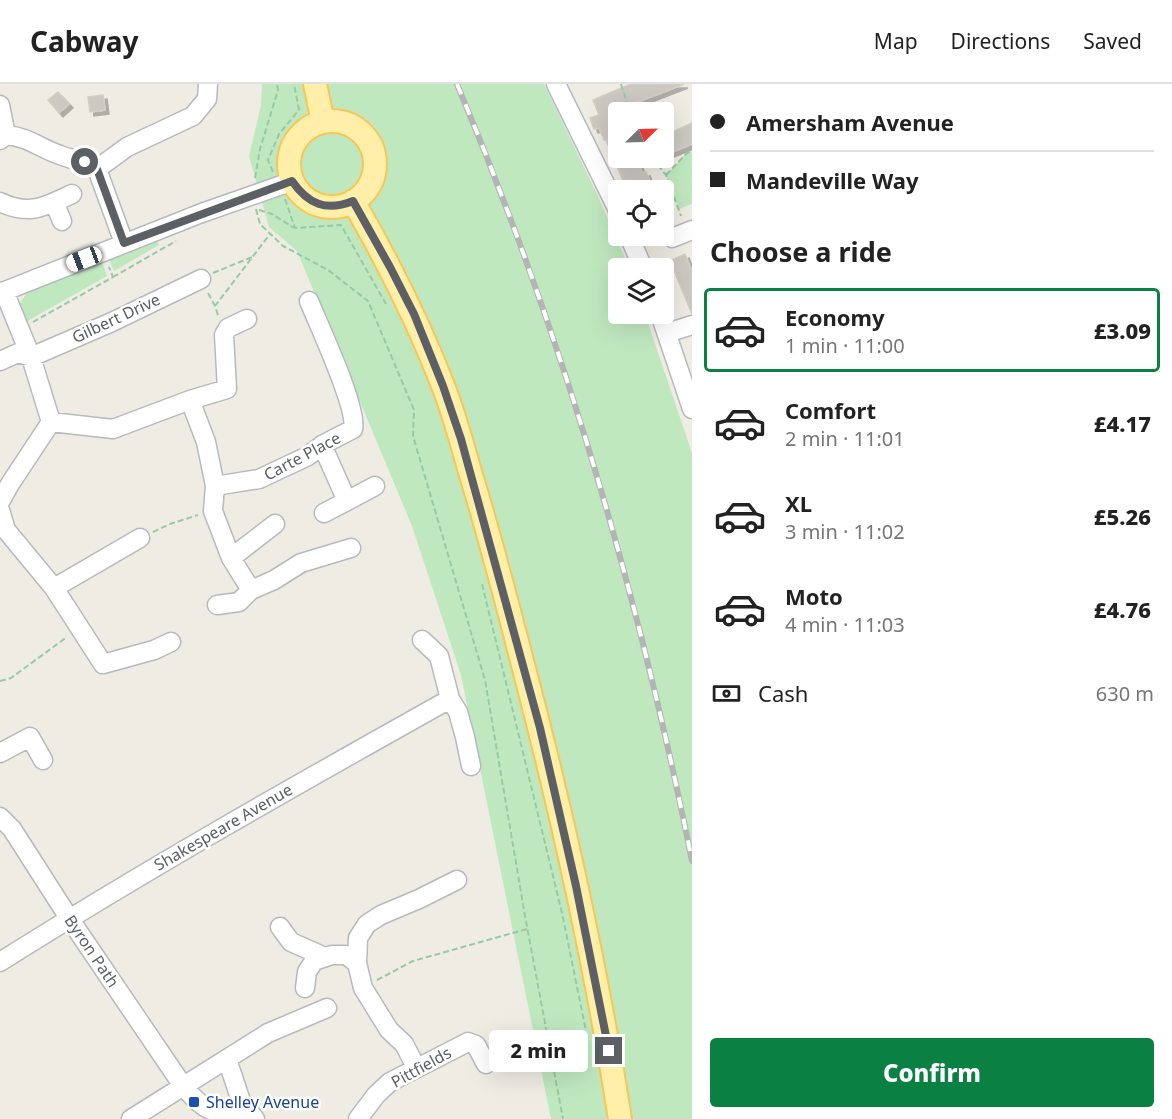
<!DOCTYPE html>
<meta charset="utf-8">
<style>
:root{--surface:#fff;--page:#f2f2f2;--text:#222;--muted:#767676;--line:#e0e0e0;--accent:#0b8043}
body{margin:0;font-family:"Noto Sans",sans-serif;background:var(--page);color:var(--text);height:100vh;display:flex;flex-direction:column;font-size:22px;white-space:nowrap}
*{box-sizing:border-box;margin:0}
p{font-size:20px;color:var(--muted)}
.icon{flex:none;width:33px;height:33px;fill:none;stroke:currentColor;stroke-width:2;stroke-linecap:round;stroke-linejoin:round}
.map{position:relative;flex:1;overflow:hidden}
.details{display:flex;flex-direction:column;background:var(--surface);width:480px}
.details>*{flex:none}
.hud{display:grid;align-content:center;height:132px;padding:0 18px;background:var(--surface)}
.needle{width:39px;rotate:67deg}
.tools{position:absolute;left:608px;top:18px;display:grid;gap:12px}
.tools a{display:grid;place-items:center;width:66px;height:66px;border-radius:6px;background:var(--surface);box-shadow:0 6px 24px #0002;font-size:30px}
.end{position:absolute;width:27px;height:27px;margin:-14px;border:8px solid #5c6065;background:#fff;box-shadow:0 0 0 3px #fff}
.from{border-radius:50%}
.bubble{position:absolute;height:42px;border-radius:6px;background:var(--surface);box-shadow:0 6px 24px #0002;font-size:20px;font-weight:800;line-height:42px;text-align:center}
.car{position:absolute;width:18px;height:36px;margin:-18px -9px;border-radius:8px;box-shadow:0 0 4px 2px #0007;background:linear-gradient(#fff 24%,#345 0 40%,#fff 0 76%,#345 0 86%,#fff 0)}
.hud b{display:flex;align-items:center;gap:21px;height:57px;font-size:22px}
.hud b+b{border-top:2px solid var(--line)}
.hud i{width:15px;height:15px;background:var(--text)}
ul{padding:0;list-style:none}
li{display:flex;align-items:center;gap:18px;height:84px;margin:0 12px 9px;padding:0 6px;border:3px solid transparent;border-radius:6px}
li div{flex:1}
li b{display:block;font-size:22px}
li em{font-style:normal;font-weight:800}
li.selected{border-color:var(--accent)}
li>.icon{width:54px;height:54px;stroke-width:1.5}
h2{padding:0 18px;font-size:27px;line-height:72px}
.pay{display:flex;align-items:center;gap:15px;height:66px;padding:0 18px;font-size:22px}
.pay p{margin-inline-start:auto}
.button{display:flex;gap:12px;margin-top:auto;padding:12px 18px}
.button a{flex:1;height:69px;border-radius:6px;background:var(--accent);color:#fff;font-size:24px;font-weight:800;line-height:69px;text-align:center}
header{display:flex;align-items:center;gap:36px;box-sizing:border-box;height:84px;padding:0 30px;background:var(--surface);border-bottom:2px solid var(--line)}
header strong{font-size:28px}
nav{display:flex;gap:33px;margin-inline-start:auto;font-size:21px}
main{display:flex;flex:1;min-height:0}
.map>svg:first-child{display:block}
.green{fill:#c0e8bf}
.building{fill:#ccc9c3;stroke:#d4cec2;stroke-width:1.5;filter:url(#shadow)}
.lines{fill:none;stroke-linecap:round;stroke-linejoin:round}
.minor-casing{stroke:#b6babe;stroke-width:21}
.major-casing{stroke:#f8c654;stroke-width:26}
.path{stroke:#97c9a5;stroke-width:2;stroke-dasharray:6 3;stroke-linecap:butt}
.minor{stroke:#fff;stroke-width:18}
.major{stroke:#ffefa8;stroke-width:22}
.rail-casing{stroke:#b3b4b5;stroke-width:6}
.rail{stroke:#fff;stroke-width:4;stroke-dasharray:11;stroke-linecap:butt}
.route{stroke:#5c6065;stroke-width:8}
.transit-dot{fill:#1a4fb4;stroke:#fff;stroke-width:2}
.labels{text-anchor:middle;stroke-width:5;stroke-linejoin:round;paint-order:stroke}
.street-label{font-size:16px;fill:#5c6065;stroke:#fff}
.transit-label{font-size:16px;fill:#164399;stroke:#fff;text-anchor:start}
</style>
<header>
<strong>Cabway</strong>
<nav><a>Map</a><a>Directions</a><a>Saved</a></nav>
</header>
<main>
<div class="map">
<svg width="692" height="1035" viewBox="0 0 692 1035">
<defs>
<filter id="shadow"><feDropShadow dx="4" dy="4" stdDeviation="0" flood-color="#0004"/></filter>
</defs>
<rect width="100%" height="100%" fill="#efece4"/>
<!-- green -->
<path class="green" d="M262,0h282l53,110 31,71 2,3h-12v46h27l47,139v666h-141l-90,-444 -49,-149 -115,-275 -28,-24 -20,-71 12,-51z
M692,67v53l-13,5 -13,-34 21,-22z
M156,156l3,5 -45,26 -5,-12z
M102,177l5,15 -83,47 -4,-20 8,-12z"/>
<!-- building -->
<path class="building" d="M631,0h53l-72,28 6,15v31h19l5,15 4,-1 7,18h-26l-21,-50h-2l-5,-12 -5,1 -4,-11 9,-3 -6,-15z
M58,8l11,12 -10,9 -11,-13z
M103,11l2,15 -15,2 -2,-15z
M692,39v21l-29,12v-20z
M685,170l7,18v42l-22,-53z"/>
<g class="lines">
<!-- minor casing -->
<g class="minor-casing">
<path id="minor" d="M556,0l62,126
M0,21l6,30
M0,56l6,-5c23,2 33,13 54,20 13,5 25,7 37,14l27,74
M97,85l30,-22 66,-31 14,-17 1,-15
M0,118c29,14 44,5 72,-8
M54,118l8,19
M629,152l14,32
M672,154l20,-8
M0,209l199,-79 94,-33
M660,230l32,95
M667,249l25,-8
M0,277l18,-8 13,4 81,-35 89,-43
M190,316l16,42 9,44 -2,25 18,47 20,32
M51,338l62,7 77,-29 37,-11 -3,-54 4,-7 19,-9
M322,361l25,56 -23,12
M215,402l44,-7 49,-23 14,-11 31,-16c5,-21 -34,-103 -44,-128
M347,417l28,-15
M0,418l10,-18 41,-62 -20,-65 -27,-66
M0,426l6,20 48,58 49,76 51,-14 17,-8
M231,474l44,-34
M54,504l86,-50
M217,521l22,-3 12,-12 23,-10 27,-17 50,-15
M422,556l17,16 11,43 8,13 7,25 6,29
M0,669l30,-16 13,23
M0,733l12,12 57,89 114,168c24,28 31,28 67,28
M280,843l11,15 34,15
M0,878c147,-93 298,-178 450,-263
M305,904l2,-16 7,-11 18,-6h14l11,8
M227,975l14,42 14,18
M416,983l-12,-23 -15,-14 -26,-42 -6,-25 1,-25 9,-14 14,-9 38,-16 38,-19
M131,1035l137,-86 59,-25
M358,1035l18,-24 14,-13 78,-40 8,3 10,19"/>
</g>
<!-- major casing -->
<g class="major-casing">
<path id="major" d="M315,0l8,38
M289 80a43 43 0 1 1 86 0a43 43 0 1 1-86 0Z
M353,117c34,59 64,118 89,182 12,30 20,61 29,92 19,62 35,124 51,186 40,151 74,304 98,458"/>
</g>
<!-- path -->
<path class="path" d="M621,0l9,28
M652,74l14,17 15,41
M273,88l-5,-12 11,-26 20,-24 -5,-26
M666,91l21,-22 5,-2
M255,94l5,-29 18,-59 -1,-6
M285,115l10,29 46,-3 45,79
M256,125l4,15 23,22 45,24 40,31 46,109 -1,26 72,244 40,236 38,203
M259,126l13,4 22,14
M213,189l39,-16
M113,193l63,-36
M208,209l7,13
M218,231l-3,-9 55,-72
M33,238l80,-45 -4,-10
M153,448l17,-8 28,-9
M482,500l80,329 24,118
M0,597l11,-3 56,-41
M377,896l36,-19 114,-32"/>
<!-- minor -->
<use href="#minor" class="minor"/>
<!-- major -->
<use href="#major" class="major"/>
<!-- rail casing -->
<g class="rail-casing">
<path id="rail" d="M457,0c105,250 182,511 235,777"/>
</g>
<!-- rail -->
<use href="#rail" class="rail"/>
</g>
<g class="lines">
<!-- route -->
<path class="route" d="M85,78l12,7 27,74 168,-62c16,23 34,31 61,20l37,66 24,47 29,72 18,53 79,289 36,158 33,165"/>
</g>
<!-- markers -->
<rect class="transit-dot" x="188" y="1012" width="12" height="12" rx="3"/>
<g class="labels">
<!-- street labels -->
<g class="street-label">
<text transform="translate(116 234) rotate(-25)" y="6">Gilbert Drive</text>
<text transform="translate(302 372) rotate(-28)" y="6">Carte Place</text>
<text transform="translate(223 743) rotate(-30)" y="6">Shakespeare Avenue</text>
<text transform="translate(92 867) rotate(56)" y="6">Byron Path</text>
<text transform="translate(421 983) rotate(-29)" y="6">Pittfields</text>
</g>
<!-- transit labels -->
<g class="transit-label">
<text x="206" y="1024">Shelley Avenue</text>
</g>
</g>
</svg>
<div class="tools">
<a><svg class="needle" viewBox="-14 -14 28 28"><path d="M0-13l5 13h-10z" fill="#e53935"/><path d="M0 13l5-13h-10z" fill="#767676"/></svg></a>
<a><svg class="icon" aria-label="locate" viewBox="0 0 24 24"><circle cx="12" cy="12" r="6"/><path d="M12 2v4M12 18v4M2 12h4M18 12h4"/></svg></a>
<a><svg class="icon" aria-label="layers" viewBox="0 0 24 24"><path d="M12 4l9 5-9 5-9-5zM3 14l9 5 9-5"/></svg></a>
</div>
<i class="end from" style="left:85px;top:78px"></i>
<i class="end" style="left:609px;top:967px"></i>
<div class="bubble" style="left:489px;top:946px;width:99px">2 min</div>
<i class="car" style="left:84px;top:175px;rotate:249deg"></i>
</div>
<section class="details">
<div class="hud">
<b><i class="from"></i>Amersham Avenue</b>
<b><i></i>Mandeville Way</b>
</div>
<h2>Choose a ride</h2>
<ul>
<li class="selected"><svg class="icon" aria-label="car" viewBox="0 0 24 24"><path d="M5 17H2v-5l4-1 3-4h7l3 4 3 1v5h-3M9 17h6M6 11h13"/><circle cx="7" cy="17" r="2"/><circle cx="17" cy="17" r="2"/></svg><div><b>Economy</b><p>1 min · 11:00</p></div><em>£3.09</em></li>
<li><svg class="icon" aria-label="car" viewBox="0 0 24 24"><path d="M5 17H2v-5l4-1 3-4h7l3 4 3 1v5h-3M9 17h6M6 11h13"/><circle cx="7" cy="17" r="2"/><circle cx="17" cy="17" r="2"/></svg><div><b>Comfort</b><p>2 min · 11:01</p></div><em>£4.17</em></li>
<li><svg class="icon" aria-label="car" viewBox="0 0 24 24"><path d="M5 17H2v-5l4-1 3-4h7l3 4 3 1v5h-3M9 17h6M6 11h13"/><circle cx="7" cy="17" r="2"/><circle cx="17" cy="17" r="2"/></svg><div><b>XL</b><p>3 min · 11:02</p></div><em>£5.26</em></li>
<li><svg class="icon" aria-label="car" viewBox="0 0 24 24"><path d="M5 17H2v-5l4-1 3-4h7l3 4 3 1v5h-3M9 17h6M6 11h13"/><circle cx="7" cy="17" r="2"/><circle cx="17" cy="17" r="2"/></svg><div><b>Moto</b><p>4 min · 11:03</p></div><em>£4.76</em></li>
</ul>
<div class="pay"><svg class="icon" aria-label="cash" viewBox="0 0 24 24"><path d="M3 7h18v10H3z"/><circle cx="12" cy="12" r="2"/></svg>Cash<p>630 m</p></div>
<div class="button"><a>Confirm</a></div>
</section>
</main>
